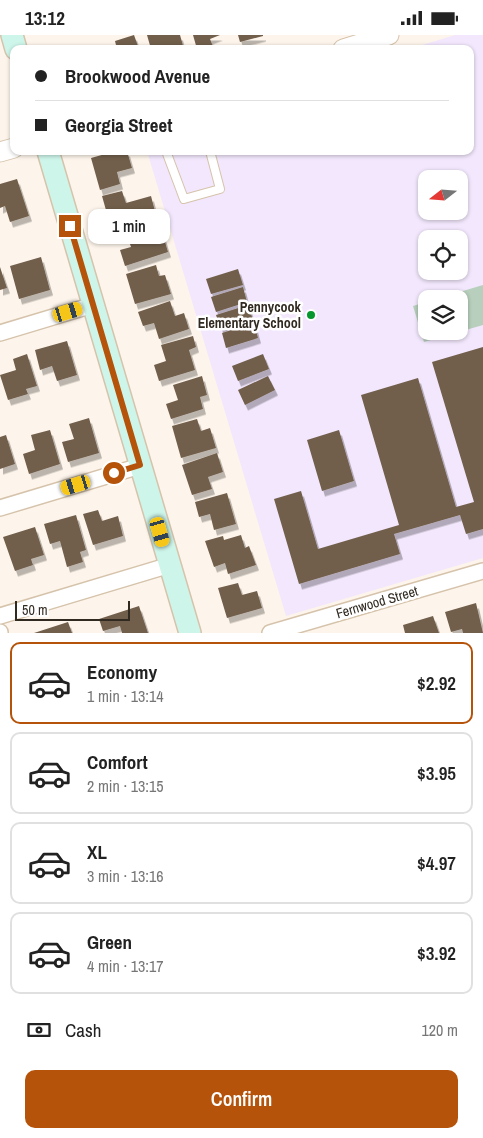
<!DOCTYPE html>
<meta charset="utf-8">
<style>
:root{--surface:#fff;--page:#f6f6f6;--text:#222;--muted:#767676;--line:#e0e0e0;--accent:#b45309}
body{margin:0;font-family:"Archivo Narrow",sans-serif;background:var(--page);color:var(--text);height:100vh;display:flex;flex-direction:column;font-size:19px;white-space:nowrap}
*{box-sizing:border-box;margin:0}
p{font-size:16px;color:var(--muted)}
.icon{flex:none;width:28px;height:28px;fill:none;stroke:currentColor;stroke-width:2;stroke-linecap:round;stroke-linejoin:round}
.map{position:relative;height:598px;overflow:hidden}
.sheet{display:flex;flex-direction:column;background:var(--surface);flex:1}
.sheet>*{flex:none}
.hud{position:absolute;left:10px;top:10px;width:464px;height:110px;border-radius:10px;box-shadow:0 1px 4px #0004;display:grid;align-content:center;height:110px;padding:0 25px;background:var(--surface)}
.needle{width:32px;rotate:253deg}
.tools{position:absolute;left:418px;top:135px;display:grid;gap:10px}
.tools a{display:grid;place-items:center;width:50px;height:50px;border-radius:10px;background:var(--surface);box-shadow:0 1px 4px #0004;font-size:25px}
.scale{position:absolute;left:15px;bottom:12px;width:115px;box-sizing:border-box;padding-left:5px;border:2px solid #312a21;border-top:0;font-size:14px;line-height:18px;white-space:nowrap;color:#312a21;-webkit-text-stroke:4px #fff;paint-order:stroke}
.end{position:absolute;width:22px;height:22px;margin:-11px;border:6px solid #b45309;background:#fff;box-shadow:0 0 0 2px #fff}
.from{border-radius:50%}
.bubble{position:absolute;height:35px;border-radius:10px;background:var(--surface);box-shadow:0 1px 4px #0004;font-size:16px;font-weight:600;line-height:35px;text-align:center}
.car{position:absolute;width:15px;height:30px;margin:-15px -8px;border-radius:6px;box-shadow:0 0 4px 1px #0007;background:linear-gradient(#f5c518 24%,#345 0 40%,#f5c518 0 76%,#345 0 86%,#f5c518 0)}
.hud b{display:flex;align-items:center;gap:18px;height:48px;font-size:19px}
.hud b+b{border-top:1px solid var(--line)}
.hud i{width:12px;height:12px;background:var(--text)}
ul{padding:9px 0 0;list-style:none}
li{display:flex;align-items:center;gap:15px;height:82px;margin:0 10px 8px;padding:0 15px;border:2px solid var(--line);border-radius:10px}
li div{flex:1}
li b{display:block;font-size:19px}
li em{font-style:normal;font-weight:600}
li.active{border-color:var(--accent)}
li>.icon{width:45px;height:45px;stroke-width:1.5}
.pay{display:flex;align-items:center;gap:12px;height:55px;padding:0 25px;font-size:19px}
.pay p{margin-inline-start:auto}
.primary-button{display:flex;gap:10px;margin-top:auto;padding:10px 25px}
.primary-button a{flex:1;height:58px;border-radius:10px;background:var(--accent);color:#fff;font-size:20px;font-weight:600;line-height:58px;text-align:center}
.status{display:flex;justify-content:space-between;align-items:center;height:35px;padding:0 25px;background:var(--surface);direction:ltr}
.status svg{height:14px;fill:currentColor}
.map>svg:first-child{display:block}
.education{fill:#f2e7fc;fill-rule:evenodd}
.pitch{fill:#b7cfbc}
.building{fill:#715f4b;filter:url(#shadow)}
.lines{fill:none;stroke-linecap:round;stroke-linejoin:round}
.service-casing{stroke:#d6c3ab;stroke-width:10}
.minor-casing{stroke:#d6c3ab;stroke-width:18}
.tertiary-casing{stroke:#d6c3ab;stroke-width:21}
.secondary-casing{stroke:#d6c3ab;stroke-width:24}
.service{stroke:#fff;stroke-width:8}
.minor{stroke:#fff;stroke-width:15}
.tertiary{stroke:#fff;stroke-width:19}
.secondary{stroke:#cdf5ea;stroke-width:21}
.route{stroke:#b45309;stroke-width:6}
.poi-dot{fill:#06972e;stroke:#fff;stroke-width:2}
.labels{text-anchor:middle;stroke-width:5;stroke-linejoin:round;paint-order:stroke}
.poi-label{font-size:14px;font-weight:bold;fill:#312a21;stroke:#fff;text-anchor:end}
.street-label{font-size:14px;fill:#312a21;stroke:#fff}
</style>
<div class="status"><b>13:12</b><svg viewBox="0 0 49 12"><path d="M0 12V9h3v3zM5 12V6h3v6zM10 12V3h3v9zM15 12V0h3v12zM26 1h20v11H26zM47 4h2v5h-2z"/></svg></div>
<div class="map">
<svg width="483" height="598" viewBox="0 0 483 598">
<defs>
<filter id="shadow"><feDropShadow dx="3" dy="5.5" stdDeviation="0" flood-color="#0004"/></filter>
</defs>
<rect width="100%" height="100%" fill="#fdf5eb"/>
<!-- education -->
<path class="education" d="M455,0h28v523l-197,58 -139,-465h323v-102h-61zM426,144h33v32h-33zM426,204h33v32h-33zM426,264h33v32h-33z"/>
<!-- pitch -->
<path class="pitch" d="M483,250v40l-59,17 -11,-36 13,-4v29h33v-32h-23z"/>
<!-- building -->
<path class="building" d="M134,0l5,14h-22l-2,-8z
M147,0h33l4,14h-33z
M193,0h27l-10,4 4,10h-17z
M238,0h25v1l-23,6z
M116,116h11l5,17 -15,4 3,12 -20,6 -9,-32z
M17,144l12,37 -19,6 -5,-16 -5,2v-24z
M122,156l4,12 25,-7 5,19 -45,13 -9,-32z
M159,187l9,30 -43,14 -5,-16 11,-3 -5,-15z
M41,222l9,33 -31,9 -9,-33z
M156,230l3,11 6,-1 6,19 -36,10 -9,-30z
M0,232l7,21 -7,2z
M238,234l5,16 -32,9 -5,-15z
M243,252l4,15 -31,10 -5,-15z
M170,266l5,15 9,-3 5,16 -30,10 -5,-16 -11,3 -5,-14z
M248,270l5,15 -32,10 -5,-15z
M254,288l4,15 -32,10 -4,-15z
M193,301l3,11 -7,3 6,20 -36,11 -5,-16 12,-4 -5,-16z
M67,306l10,34 -20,6 -5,-15 -12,4 -5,-20z
M483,312v182l-17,5 -6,-19 -66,19 6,20 -101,30 -25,-85 27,-8 17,58 81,-24 -38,-130 57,-17 38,129 18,-5 -42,-140z
M27,319l10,32 -11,3 2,5 -20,6 -8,-25 16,-5 -3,-11z
M263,319l6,15 -31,12 -6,-15z
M202,341l5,19 -7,2 3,12 -32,10 -5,-15 12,-4 -5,-15z
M268,341l7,14 -30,15 -7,-15z
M89,383l10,35 -31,9 -6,-20 12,-3 -5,-15z
M197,384l4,12 9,-3 6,20 -35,10 -9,-32z
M50,395l10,34 -31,10 -6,-20 12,-4 -4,-15z
M339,395l15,51 -32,10 -15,-51z
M6,400l9,29 -15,5v-32z
M217,418l6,19 -15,5 4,12 -20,6 -10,-30z
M227,458l9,31 -22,6 -4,-16 -11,3 -4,-15z
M98,475l4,11 16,-5 5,20 -30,9 -10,-31z
M76,480l10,35 -6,2 3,10 -16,5 -7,-26 -10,3 -6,-20z
M35,492l9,28 -13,4 2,6 -18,6 -12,-34z
M241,500l4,13 4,-2 7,19 -28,9 -3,-11 -11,4 -9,-26 18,-5 1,4z
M238,548l4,12 15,-4 5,17 -35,10 -9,-30z
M476,568l7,30h-20l-1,-4 -11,3 -6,-20z
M139,571l9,27h-26l-2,-7 -17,5 -4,-12z
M433,581l6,17h-34l-2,-8z
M68,587l4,11h-38z"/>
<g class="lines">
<!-- service casing -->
<g class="service-casing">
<path id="service" d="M166,116l18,48 36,-10 -10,-38"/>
</g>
<!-- minor casing -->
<g class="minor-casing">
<path id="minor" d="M0,298l93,-28
M0,473l140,-42
M0,581l170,-51
M0,597v1
M270,598l213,-62"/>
</g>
<!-- tertiary casing -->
<g class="tertiary-casing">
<path id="tertiary" d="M343,14l46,-14
M0,117l14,-4"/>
</g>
<!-- secondary casing -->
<g class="secondary-casing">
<path id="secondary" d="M12,0l4,14
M48,116l142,482"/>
</g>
<!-- service -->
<use href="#service" class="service"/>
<!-- minor -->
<use href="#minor" class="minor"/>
<!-- tertiary -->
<use href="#tertiary" class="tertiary"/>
<!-- secondary -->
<use href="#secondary" class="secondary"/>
</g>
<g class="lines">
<!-- route -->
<path class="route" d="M70,191l70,239 -26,8"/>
</g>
<!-- markers -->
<circle class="poi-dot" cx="311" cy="280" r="5"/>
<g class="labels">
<!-- poi labels -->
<g class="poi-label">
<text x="301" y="277">Pennycook<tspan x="301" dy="16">Elementary School</tspan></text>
</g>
<!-- street labels -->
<g class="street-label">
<text transform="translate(377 567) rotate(-16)" y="5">Fernwood Street</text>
</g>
</g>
</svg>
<div class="tools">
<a><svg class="needle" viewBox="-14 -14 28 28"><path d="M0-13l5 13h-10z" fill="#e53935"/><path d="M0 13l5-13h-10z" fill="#767676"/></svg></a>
<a><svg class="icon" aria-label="locate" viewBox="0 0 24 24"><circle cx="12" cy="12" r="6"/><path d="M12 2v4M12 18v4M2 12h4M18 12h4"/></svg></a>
<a><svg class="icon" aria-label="layers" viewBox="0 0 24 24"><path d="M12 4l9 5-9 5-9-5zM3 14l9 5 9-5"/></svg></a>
</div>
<div class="scale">50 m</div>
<i class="end from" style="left:114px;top:438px"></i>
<i class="end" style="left:70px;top:191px"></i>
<div class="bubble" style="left:88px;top:174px;width:82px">1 min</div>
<i class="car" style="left:68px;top:277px;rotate:73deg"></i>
<i class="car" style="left:76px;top:450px;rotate:253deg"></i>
<i class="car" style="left:160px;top:497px;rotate:164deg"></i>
<div class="hud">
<b><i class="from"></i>Brookwood Avenue</b>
<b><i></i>Georgia Street</b>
</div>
</div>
<section class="sheet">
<ul>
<li class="active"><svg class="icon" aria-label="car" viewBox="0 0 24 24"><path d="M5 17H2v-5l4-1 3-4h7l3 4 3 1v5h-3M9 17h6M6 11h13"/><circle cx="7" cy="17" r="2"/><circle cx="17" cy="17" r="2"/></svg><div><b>Economy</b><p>1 min · 13:14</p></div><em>$2.92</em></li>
<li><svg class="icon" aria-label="car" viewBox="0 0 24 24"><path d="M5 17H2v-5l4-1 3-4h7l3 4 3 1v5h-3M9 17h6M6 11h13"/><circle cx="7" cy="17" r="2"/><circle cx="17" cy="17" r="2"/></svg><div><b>Comfort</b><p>2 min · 13:15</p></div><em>$3.95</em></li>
<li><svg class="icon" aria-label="car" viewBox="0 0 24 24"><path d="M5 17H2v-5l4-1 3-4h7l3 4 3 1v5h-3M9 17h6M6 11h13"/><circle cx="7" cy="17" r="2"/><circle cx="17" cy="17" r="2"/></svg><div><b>XL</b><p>3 min · 13:16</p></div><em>$4.97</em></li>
<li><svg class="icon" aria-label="car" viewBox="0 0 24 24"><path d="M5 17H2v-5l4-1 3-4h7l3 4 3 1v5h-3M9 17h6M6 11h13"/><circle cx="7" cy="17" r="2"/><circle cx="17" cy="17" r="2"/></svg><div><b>Green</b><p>4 min · 13:17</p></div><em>$3.92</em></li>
</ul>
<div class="pay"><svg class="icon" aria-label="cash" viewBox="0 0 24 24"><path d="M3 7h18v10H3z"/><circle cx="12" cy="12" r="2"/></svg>Cash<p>120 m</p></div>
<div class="primary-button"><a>Confirm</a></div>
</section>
